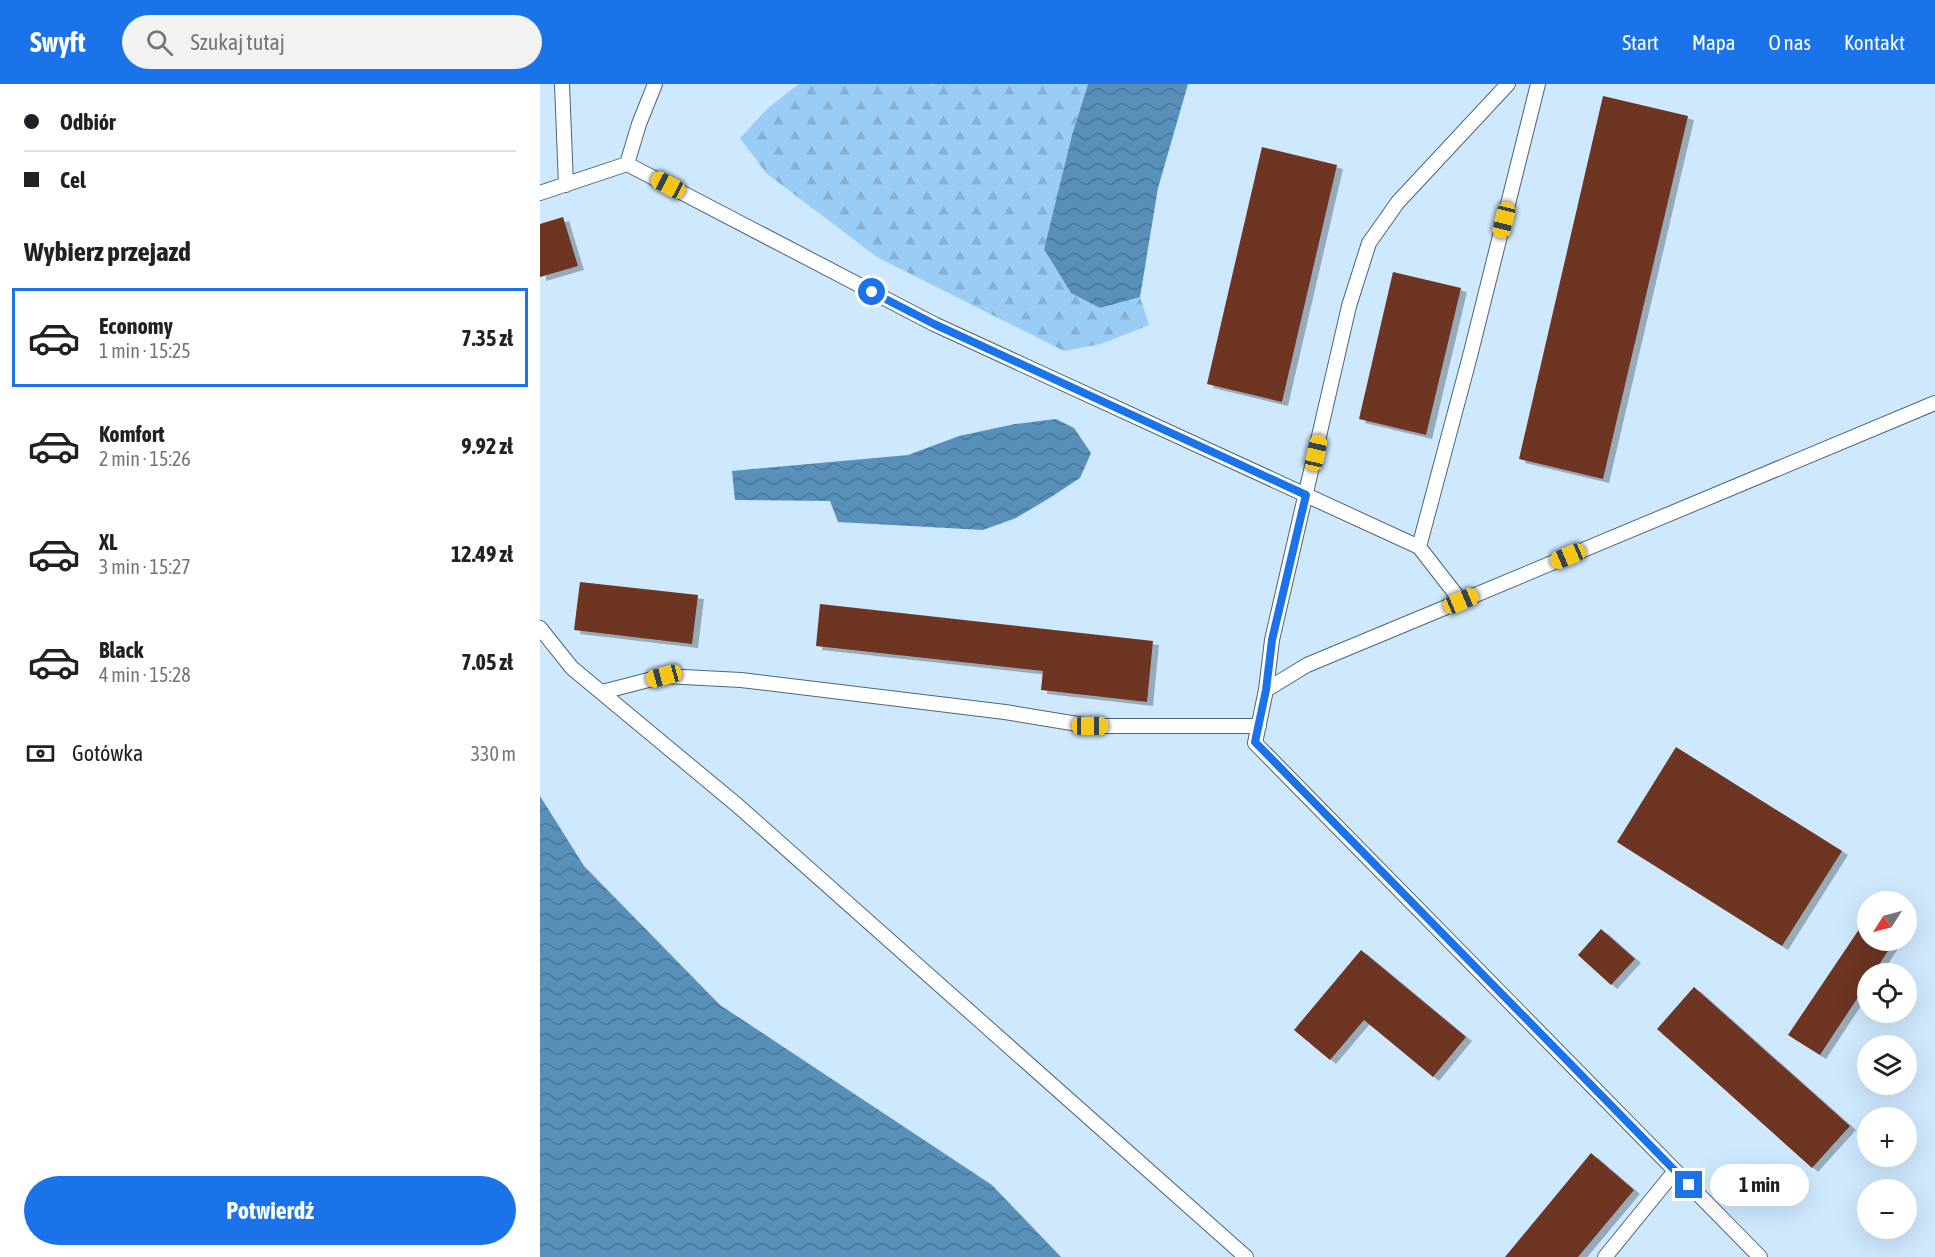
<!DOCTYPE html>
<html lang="pl">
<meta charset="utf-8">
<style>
:root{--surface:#fff;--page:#f2f2f2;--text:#202124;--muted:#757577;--line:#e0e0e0;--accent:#1a73e8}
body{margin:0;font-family:"Asap Condensed",sans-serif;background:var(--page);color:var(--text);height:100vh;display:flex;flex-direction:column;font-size:22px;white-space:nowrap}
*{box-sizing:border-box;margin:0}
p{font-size:20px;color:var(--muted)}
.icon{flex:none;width:33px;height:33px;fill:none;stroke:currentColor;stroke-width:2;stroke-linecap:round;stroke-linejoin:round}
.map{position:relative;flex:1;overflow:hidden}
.panel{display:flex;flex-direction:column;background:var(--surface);width:540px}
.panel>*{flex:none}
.hud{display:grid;align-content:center;height:132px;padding:0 24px;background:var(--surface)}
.needle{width:39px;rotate:234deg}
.fabs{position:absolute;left:1317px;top:807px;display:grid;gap:12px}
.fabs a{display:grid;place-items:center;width:60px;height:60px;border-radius:50%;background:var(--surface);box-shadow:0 6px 24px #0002;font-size:30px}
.end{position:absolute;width:27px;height:27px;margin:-14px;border:8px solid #1a73e8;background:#fff;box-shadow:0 0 0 3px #fff}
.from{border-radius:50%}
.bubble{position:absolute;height:42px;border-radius:21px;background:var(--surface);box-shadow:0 6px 24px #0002;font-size:20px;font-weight:700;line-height:42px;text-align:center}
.car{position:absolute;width:18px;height:36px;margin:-18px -9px;border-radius:8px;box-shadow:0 0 4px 2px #0007;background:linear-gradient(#f5c518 24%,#345 0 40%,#f5c518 0 76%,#345 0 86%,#f5c518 0)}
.hud b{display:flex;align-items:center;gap:21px;height:57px;font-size:22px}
.hud b+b{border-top:2px solid var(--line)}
.hud i{width:15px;height:15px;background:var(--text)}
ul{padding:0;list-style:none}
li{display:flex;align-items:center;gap:18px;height:99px;margin:0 12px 9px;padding:0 12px;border:3px solid transparent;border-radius:0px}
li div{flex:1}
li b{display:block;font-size:22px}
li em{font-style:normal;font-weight:700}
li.current{border-color:var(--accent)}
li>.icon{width:54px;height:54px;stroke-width:1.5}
h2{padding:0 24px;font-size:27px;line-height:72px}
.pay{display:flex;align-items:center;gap:15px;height:66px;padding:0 24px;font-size:22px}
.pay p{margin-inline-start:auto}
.action{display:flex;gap:12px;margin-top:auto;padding:12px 24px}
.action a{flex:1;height:69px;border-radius:36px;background:var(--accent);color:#fff;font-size:24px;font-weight:700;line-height:69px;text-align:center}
header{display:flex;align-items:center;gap:36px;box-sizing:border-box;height:84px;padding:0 30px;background:var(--accent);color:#fff}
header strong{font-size:28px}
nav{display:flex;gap:33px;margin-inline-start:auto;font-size:21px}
.search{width:420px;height:54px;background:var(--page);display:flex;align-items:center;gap:15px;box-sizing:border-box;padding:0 21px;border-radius:33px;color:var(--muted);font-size:22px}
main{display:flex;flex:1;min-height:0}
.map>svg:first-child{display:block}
.forest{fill:url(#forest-firs)}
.water{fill:url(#water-waves)}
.building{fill:#6d3520;filter:url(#shadow)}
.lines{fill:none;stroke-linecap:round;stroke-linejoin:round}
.lane-casing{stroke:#4e6578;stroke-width:16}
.lane{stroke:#fff;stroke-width:14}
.route{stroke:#1a73e8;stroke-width:8}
</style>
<header>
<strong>Swyft</strong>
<div class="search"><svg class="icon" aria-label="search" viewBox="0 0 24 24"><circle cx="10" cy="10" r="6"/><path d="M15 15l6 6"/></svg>Szukaj tutaj</div>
<nav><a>Start</a><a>Mapa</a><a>O nas</a><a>Kontakt</a></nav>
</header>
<main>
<section class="panel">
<div class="hud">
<b><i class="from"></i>Odbiór</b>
<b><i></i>Cel</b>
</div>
<h2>Wybierz przejazd</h2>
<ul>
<li class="current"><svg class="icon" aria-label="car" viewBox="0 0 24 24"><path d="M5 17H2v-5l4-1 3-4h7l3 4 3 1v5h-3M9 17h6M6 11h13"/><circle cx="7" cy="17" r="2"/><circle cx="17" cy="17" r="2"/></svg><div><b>Economy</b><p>1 min · 15:25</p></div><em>7.35 zł</em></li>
<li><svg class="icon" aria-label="car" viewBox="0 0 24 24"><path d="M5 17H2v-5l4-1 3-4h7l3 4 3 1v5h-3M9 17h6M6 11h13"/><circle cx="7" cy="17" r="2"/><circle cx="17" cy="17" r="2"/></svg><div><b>Komfort</b><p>2 min · 15:26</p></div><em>9.92 zł</em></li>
<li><svg class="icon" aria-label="car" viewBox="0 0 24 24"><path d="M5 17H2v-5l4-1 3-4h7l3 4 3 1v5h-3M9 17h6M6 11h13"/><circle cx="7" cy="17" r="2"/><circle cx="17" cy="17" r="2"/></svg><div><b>XL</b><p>3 min · 15:27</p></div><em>12.49 zł</em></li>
<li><svg class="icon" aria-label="car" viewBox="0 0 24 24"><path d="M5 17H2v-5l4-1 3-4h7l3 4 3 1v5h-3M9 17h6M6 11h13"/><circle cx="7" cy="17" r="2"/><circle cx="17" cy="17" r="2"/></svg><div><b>Black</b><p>4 min · 15:28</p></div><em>7.05 zł</em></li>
</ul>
<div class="pay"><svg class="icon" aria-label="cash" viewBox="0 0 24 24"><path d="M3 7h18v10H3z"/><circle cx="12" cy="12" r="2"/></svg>Gotówka<p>330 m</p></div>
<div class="action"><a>Potwierdź</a></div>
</section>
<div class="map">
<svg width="1395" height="1173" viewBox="0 0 1395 1173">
<defs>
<pattern id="forest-firs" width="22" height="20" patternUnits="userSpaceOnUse" patternTransform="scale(1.5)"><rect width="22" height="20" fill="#99cdf6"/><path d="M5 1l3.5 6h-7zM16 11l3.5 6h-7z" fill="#84b0d4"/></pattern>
<pattern id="water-waves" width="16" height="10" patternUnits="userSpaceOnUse" patternTransform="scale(1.5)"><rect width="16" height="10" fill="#5990ba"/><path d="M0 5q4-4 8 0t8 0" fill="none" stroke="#497698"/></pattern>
<filter id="shadow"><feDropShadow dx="6" dy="4" stdDeviation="0" flood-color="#0004"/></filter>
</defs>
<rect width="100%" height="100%" fill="#cee8fe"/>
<!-- forest -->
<path class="forest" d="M259,0h132l2,2 2,-2h153l-16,51 -28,114 56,59 40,-11 9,28 -48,19 -37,7 -187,-94 -111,-84 -26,-35 28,-30z"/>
<!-- water -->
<path class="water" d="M548,0h100l-30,104 -18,109 -40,11 -29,-15 -27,-44 28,-114z
M516,335l18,9 17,25 -11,25 -32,21 -32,19 -33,12 -145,-8 -8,-21 -95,-1 -3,-29 176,-16 51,-19 56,-12z
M0,712l44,70 136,139 272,180 69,72h-521z"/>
<!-- building -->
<path class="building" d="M1063,12l85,20 -85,363 -84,-20z
M722,63l75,18 -55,237 -75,-18z
M23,133l15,49 -38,11v-53z
M853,188l68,16 -35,147 -67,-16z
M40,498l118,13 -6,49 -118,-14z
M280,520l333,37 -6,61 -106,-12 2,-19 -227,-25z
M1136,663l166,104 -60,95 -165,-104z
M1343,808l14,10h-20z
M1328,832v24h27l-22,34h-5v8l-48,73 -32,-20z
M1061,845l34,30 -24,26 -33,-30z
M821,866l105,87 -33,40 -69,-57 -34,40 -36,-30z
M1154,903l156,139 -38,42 -155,-139z
M1051,1069l43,37 -56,67h-73z"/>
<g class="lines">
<!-- lane casing -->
<g class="lane-casing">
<path id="lane" d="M22,0l4,101
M87,80l12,-40 16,-40
M0,109l87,-29 307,160 485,223 42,54 474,-198
M879,463l51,-191 68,-272
M921,517l-154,64 -41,25 -11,53 505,514
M0,544l32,40 165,137 509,452
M726,606l6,-50 77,-334 20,-63 29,-41 110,-118
M62,608l62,-16 77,4 264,32 85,14h169
M1065,1173l70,-86"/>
</g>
<!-- lane -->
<use href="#lane" class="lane"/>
</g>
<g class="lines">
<!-- route -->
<path class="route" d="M332,208l62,32 372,171 -34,145 -6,50 -11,52 434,443"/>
</g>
</svg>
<div class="fabs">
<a><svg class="needle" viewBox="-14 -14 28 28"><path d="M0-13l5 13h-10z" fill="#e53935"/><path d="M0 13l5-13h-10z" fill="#757577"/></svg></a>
<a><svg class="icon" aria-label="locate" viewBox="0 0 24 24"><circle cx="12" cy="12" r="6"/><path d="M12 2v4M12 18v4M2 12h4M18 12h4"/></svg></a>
<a><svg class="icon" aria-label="layers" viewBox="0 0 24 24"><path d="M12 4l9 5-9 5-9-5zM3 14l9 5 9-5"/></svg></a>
<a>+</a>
<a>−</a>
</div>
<i class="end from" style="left:332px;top:208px"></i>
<i class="end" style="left:1149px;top:1101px"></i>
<div class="bubble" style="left:1170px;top:1080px;width:99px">1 min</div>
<i class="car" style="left:128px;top:101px;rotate:298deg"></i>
<i class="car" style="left:964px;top:136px;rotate:194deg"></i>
<i class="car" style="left:776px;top:369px;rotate:13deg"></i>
<i class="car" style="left:1028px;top:472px;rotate:247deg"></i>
<i class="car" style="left:921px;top:517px;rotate:67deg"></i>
<i class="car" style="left:124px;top:592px;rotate:255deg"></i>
<i class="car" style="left:550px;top:642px;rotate:90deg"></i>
</div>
</main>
